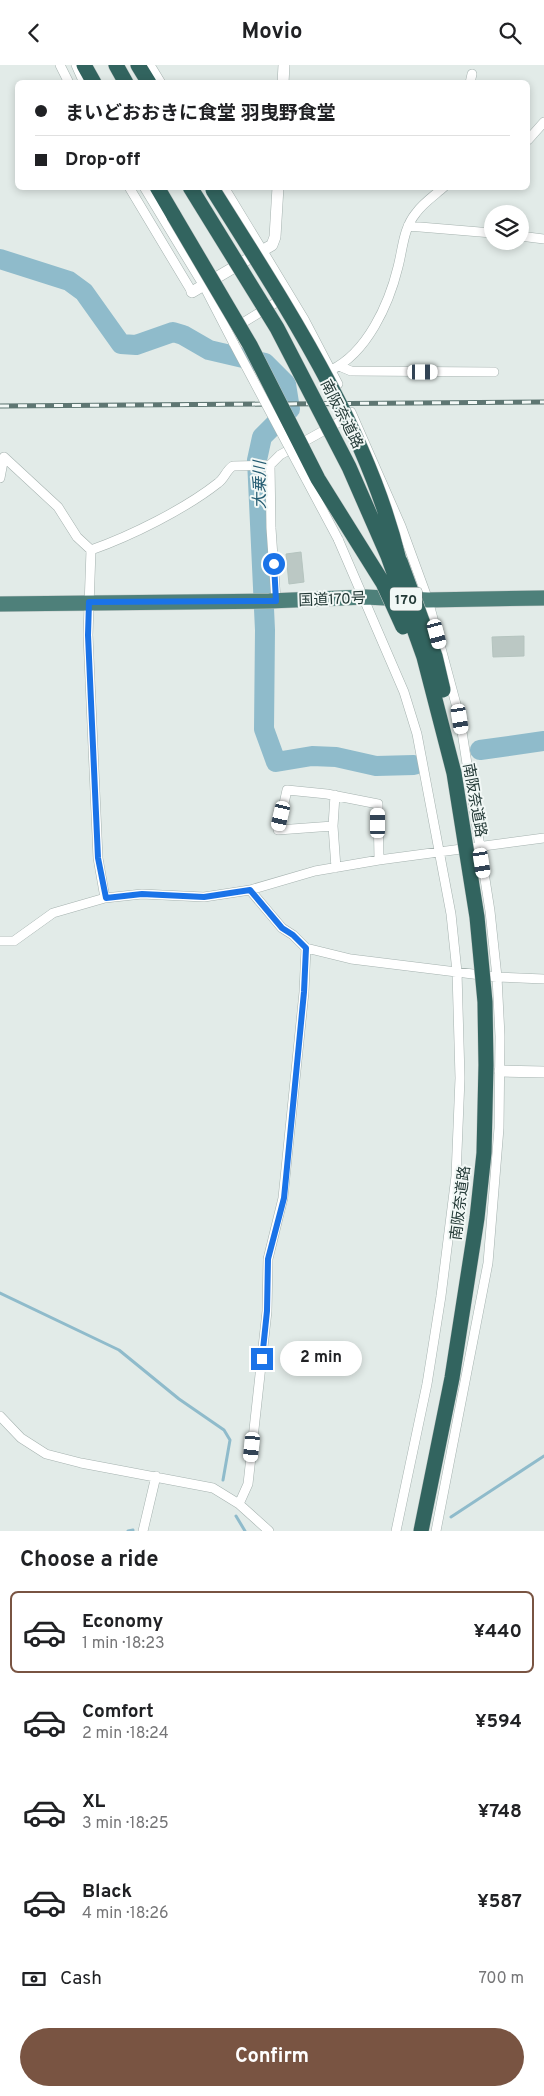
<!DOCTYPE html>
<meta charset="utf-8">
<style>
:root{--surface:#fff;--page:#f2f2f2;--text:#202124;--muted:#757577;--line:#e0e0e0;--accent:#795442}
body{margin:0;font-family:Overpass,"Noto Sans JP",sans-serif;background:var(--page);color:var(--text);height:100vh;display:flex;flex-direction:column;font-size:19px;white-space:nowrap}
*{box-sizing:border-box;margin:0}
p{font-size:16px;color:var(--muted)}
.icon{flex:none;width:28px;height:28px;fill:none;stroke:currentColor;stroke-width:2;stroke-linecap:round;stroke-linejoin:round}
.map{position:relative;height:1466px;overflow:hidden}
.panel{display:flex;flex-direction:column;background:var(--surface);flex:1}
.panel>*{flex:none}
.top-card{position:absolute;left:15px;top:15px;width:515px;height:110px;border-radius:8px;box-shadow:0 2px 8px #0003;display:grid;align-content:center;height:110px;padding:0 20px;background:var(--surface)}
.tools{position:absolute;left:484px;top:140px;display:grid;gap:10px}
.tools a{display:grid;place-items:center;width:45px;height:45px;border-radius:50%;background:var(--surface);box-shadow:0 2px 8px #0003;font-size:25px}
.end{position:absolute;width:22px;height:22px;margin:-11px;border:6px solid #1a73e8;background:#fff;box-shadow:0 0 0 2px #fff}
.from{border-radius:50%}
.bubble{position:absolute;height:35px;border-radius:18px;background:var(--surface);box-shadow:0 2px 8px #0003;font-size:16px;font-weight:700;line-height:35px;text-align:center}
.car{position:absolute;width:15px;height:30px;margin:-15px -8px;border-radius:6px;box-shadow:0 0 4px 1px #0007;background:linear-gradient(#fff 24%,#345 0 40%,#fff 0 76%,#345 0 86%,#fff 0)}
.top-card b{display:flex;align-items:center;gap:18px;height:48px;font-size:19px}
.top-card b+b{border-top:1px solid var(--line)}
.top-card i{width:12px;height:12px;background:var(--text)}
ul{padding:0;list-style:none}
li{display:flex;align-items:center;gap:15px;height:82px;margin:0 10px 8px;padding:0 10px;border:2px solid transparent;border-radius:8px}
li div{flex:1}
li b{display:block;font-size:19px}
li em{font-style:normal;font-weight:700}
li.selected{border-color:var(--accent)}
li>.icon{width:45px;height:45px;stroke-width:1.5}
h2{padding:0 20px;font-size:22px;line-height:60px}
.pay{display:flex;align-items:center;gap:12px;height:55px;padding:0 20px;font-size:19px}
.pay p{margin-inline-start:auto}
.cta{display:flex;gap:10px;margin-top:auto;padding:10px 20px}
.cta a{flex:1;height:58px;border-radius:30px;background:var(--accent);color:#fff;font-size:20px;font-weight:700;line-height:58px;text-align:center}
header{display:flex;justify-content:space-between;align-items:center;height:65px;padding:0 20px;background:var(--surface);font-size:22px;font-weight:700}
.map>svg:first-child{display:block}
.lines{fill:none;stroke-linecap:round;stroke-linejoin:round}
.stream{stroke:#8fbbcb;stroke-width:3}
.river{stroke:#8fbbcb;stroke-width:20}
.building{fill:#bbc8c4;stroke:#b5c4bf}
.minor-casing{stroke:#a5b2af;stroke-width:10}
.tertiary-casing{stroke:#a5b2af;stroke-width:12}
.trunk-casing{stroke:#c2c8c7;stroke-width:16}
.motorway-casing{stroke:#c2c8c7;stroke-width:16}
.minor{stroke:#fff;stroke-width:9}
.tertiary{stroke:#fff;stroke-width:11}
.trunk{stroke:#4e807a;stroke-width:15}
.motorway{stroke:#32645f;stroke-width:15}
.rail-casing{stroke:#5e7672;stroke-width:5}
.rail{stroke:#f2f8f6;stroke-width:3;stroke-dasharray:9;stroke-linecap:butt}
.minor-bridge-casing{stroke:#a5b2af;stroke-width:10;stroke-linecap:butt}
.motorway-bridge-casing{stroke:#c2c8c7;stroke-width:16;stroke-linecap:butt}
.minor-bridge{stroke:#fff;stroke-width:9}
.motorway-bridge{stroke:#32645f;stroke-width:15}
.route{stroke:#1a73e8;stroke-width:6}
.labels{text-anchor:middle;stroke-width:4;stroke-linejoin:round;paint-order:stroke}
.shield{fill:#f2f8f6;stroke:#627370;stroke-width:1}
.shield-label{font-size:14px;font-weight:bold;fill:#243a37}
.street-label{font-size:15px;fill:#243a37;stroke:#f2f8f6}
.water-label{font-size:16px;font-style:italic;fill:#235b71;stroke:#f2f8f6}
</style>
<header><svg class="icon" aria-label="back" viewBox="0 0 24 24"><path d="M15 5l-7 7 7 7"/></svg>Movio<svg class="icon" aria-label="search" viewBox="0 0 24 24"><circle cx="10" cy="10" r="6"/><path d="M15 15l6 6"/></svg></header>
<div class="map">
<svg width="544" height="1466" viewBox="0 0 544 1466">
<rect width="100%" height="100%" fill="#e2ebe8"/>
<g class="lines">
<!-- stream -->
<path class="stream" d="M0,1228l119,57 60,49 45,31 6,10 -7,40
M236,1451l9,15
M451,1452l93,-61
M128,1466l5,-1"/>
<!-- river -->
<path class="river" d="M0,194l69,22 15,11 37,52 15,1 37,-13 10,3 26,15 56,13 21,21 4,25 -28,28 -5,23 8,170 -1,99 12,33 36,-6 24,1 40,9 38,-1
M480,685l64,-9"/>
</g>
<!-- building -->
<path class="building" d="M301,487l3,30 -15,2 -3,-30z
M524,571v20l-31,1 -1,-20z"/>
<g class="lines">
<!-- minor casing -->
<g class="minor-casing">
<path id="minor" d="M60,0l9,18
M76,0l8,18
M150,0l11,18
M470,18l2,-9
M528,75l16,-18
M129,122l63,105
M144,122l60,99 30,58
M224,122l80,132 34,65
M408,161l84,7
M520,171l24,3
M236,262l49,-30
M339,301l12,5 143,1
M331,305c36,-17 58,-66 67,-103 5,-19 5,-38 18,-54 7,-10 19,-18 28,-26
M351,347l50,114 27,74 32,119 30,192 7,66 3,59 -1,92 -11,135 -52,268
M4,392l54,50 19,30 14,13 -3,85 10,223 7,40
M0,413l4,-21
M338,474l66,153 13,42 34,180 6,58 3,106 -4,98 -15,120 -14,88 -31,147
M91,485c40,-14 94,-41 127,-67 7,-5 8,-13 15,-17l37,-1
M276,536l-5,-73 -1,-63 10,-10 70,-39
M335,730l-2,31 3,42
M333,761l-55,4 9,-40 40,4 51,10 1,56
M250,825l32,38 11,7 13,13 45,11 146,18 47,2
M0,876h14l39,-28 52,-15 37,-4 62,3 46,-7 65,-19 64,-11 165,-22
M0,1351l21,22 25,16 35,9 132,25 26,16 30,27
M239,1439l9,-20 19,-173 1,-52 15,-61 21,-206 2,-44
M143,1466l13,-55"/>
</g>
<!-- tertiary casing -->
<g class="tertiary-casing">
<path id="tertiary" d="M283,18l1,-18
M192,227l80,-47 3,-8 3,-50
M500,1006l44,1"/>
</g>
<!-- trunk casing -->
<g class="trunk-casing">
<path id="trunk" d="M0,539l269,-3 96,-4 63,3 116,-2"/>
</g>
<!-- motorway casing -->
<g class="motorway-casing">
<path id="motorway" d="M84,0l10,18
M116,0l10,18
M138,0l11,18
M157,122l17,29"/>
</g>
<!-- minor -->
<use href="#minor" class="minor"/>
<!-- tertiary -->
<use href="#tertiary" class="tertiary"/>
<!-- trunk -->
<use href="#trunk" class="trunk"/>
<!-- motorway -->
<use href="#motorway" class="motorway"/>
<!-- rail casing -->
<g class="rail-casing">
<path id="rail" d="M0,341l544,-4"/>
</g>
<!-- rail -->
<use href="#rail" class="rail"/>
<!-- minor-bridge casing -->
<g class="minor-bridge-casing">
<path id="minor-bridge" d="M234,279l104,195"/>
</g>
<!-- motorway-bridge casing -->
<g class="motorway-bridge-casing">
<path id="motorway-bridge" d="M190,122l87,141 72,139 39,89 36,101 30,116 23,144 8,85 1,63 -2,88 -7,65 -25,160 -31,153
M213,125c72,115 154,237 186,370
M174,151l76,129 68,134 65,104 20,44
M400,496l35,95 8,34"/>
</g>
<!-- minor-bridge -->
<use href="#minor-bridge" class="minor-bridge"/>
<!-- motorway-bridge -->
<use href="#motorway-bridge" class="motorway-bridge"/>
</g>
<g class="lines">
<!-- route -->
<path class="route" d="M262,1294l5,-48 1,-52 16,-61 20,-206 2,-44 -13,-13 -11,-7 -32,-38 -46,7 -62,-3 -36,4 -8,-40 -10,-223 1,-33 187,-1 -2,-37"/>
</g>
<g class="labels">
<!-- shield labels -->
<rect class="shield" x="390" y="522.5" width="32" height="23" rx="4"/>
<g class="shield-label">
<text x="406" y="539">170</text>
</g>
<!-- street labels -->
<g class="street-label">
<text transform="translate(342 349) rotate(63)" y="5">南阪奈道路</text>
<text transform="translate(332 534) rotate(-2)" y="5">国道170号</text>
<text transform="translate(475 735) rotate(80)" y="5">南阪奈道路</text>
<text transform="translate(460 1138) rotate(-83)" y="5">南阪奈道路</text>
</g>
<!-- water labels -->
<g class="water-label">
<text transform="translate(259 420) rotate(-90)" y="6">大乗川</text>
</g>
</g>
</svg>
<div class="tools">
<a><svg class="icon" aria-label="layers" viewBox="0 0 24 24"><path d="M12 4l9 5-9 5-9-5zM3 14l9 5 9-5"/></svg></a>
</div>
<i class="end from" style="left:274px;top:499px"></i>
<i class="end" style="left:262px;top:1294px"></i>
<div class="bubble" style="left:280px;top:1276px;width:82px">2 min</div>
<i class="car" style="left:423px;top:307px;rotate:90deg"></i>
<i class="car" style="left:437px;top:569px;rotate:165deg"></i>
<i class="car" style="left:460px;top:654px;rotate:171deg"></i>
<i class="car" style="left:281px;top:751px;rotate:193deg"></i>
<i class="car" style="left:378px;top:758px;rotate:0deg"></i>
<i class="car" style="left:482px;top:798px;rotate:171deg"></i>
<i class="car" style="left:252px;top:1382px;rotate:186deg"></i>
<div class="top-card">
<b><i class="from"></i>まいどおおきに食堂 羽曳野食堂</b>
<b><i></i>Drop-off</b>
</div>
</div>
<section class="panel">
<h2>Choose a ride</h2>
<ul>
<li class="selected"><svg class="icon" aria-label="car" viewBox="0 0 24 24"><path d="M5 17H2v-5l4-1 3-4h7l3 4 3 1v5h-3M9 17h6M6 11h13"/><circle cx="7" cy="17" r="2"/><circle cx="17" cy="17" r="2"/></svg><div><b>Economy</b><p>1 min · 18:23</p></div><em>¥440</em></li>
<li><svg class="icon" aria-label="car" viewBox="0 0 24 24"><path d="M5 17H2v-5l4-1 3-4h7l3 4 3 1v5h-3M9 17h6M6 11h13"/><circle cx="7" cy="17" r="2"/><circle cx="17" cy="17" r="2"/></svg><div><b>Comfort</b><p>2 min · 18:24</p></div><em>¥594</em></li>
<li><svg class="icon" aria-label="car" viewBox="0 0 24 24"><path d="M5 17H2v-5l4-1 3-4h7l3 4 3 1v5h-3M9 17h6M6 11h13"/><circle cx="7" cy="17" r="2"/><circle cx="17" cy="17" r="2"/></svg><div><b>XL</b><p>3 min · 18:25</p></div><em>¥748</em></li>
<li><svg class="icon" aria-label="car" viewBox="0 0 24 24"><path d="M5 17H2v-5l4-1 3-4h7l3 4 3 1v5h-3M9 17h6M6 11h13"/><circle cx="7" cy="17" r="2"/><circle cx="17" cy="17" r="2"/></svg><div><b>Black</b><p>4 min · 18:26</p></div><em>¥587</em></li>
</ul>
<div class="pay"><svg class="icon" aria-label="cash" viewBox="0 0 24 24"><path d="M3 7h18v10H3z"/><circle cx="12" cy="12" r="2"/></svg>Cash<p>700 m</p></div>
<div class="cta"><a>Confirm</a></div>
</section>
